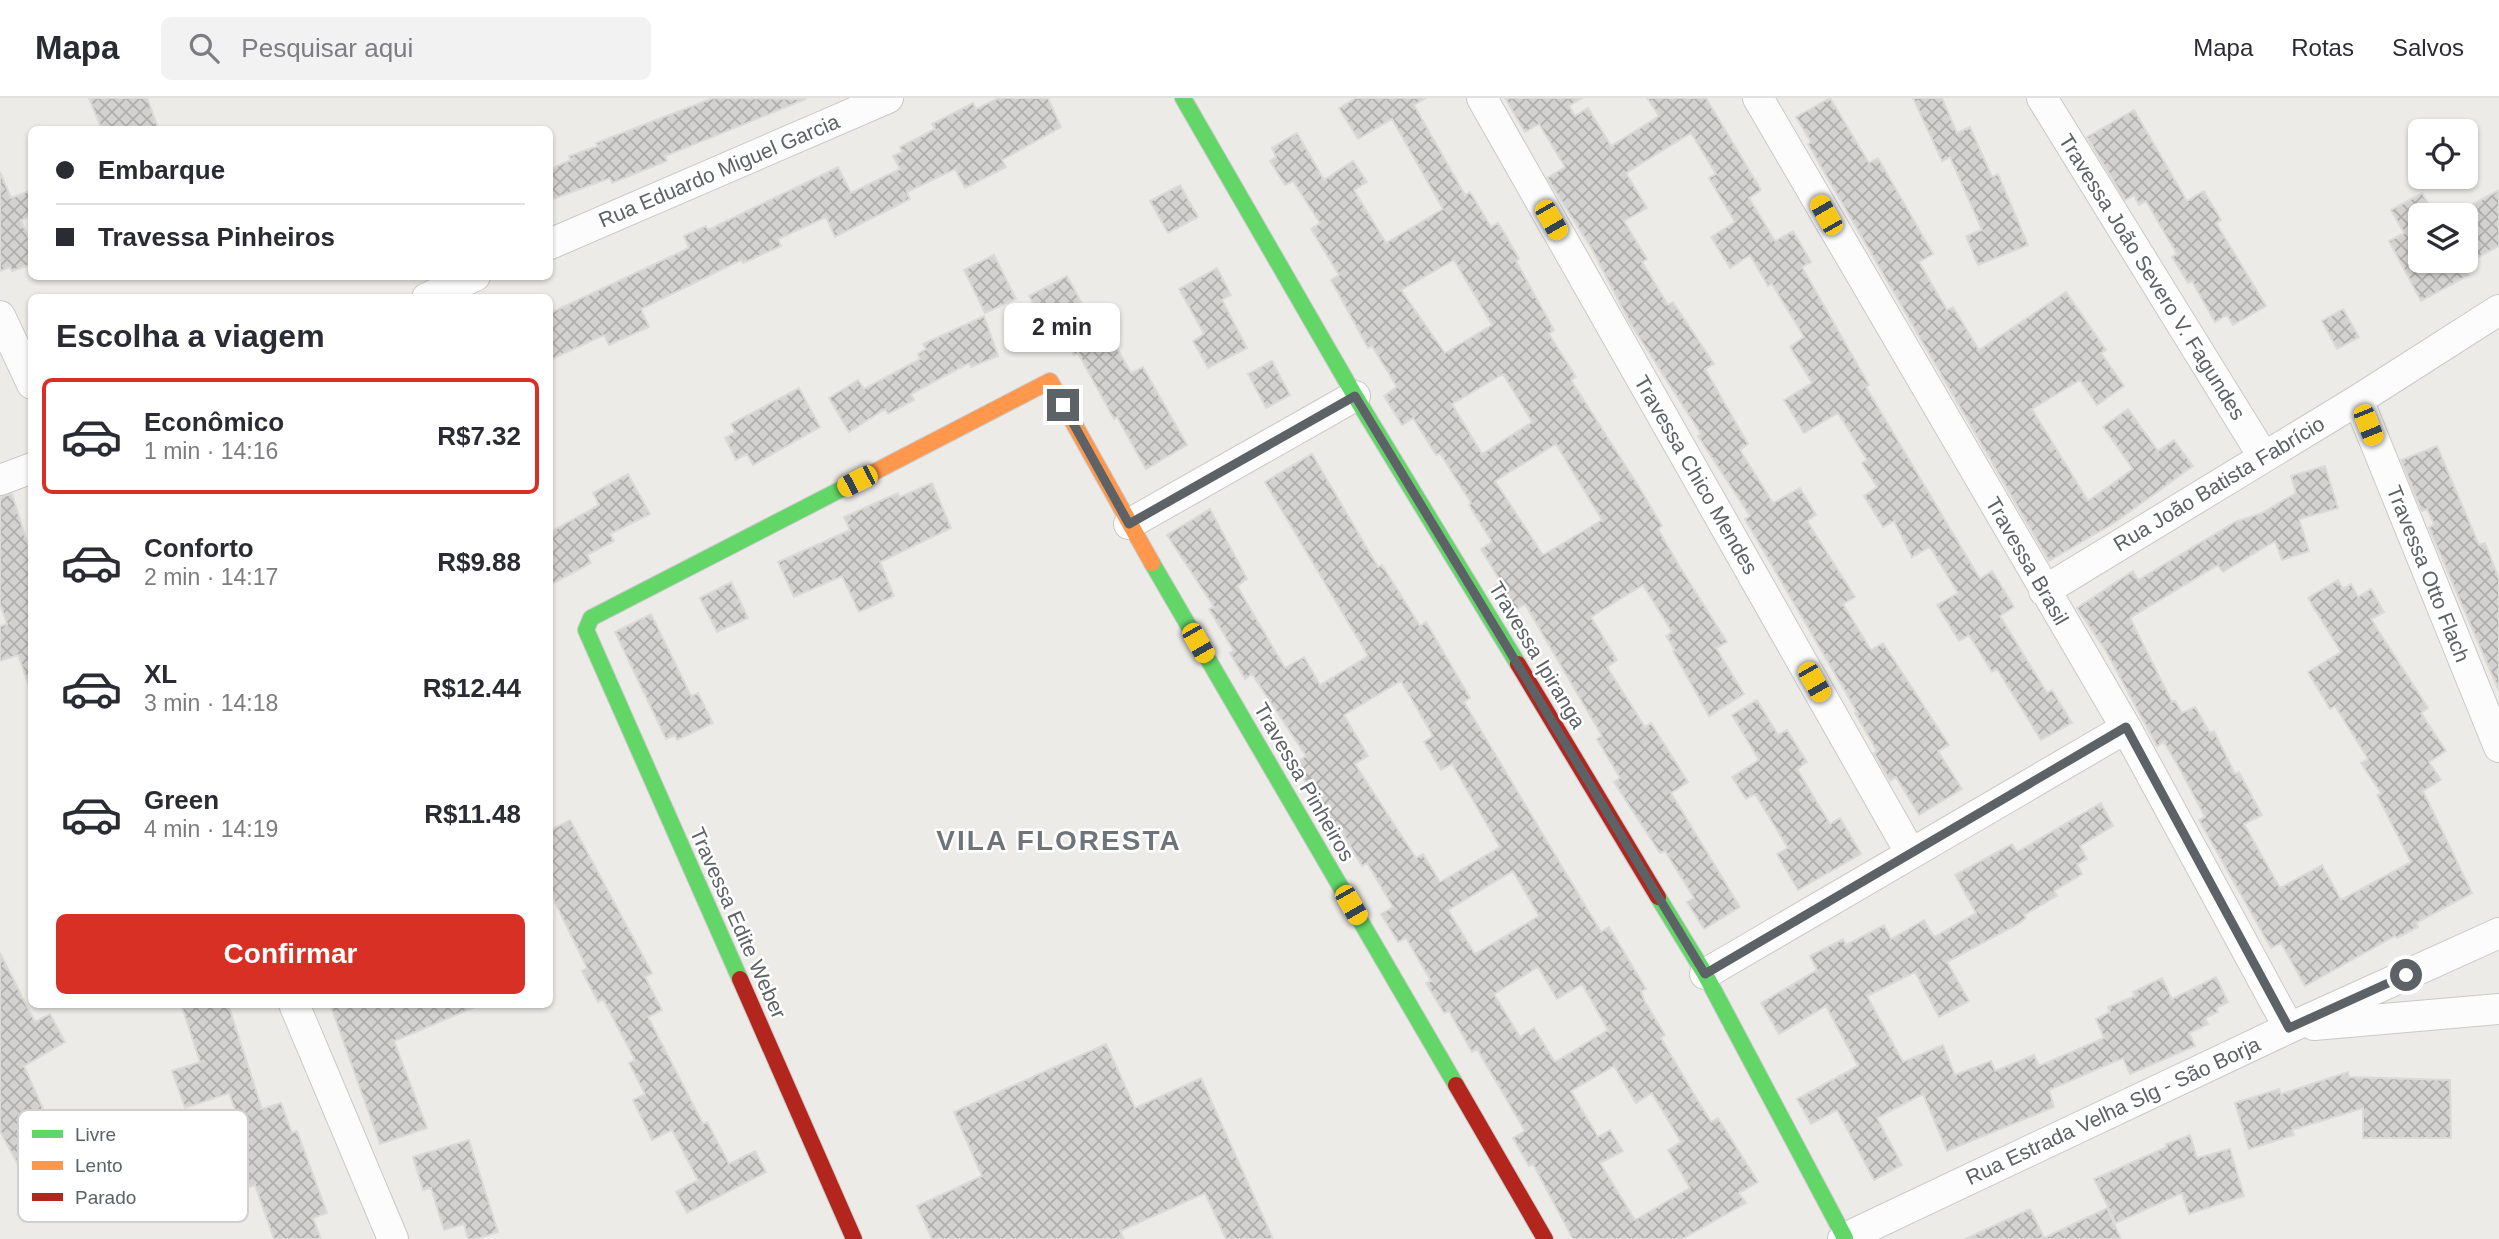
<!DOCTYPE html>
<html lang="pt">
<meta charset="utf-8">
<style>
:root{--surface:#fff;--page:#f2f2f3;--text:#2b2b33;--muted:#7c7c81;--line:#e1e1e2;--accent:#d93025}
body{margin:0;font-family:Helvetica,sans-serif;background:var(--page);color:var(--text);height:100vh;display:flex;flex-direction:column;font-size:26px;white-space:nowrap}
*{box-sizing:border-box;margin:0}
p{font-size:23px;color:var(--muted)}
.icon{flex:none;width:38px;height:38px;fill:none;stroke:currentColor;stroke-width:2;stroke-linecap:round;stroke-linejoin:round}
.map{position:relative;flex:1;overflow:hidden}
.details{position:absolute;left:28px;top:196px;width:525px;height:714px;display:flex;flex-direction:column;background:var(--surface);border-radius:10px;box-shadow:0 2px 5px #0004}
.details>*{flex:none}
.top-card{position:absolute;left:28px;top:28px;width:525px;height:154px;border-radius:10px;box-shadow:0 2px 5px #0004;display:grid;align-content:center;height:154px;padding:0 28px;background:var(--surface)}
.fabs{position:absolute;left:2408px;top:21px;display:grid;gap:14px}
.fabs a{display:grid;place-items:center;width:70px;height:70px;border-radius:10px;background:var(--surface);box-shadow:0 2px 5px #0004;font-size:35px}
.end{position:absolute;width:32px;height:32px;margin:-16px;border:9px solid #5d6266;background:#fff;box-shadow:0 0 0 4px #fff}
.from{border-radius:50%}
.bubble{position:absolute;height:49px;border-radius:10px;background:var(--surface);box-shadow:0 2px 5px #0004;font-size:23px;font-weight:700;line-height:49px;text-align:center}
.car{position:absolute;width:21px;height:42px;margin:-21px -10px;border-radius:9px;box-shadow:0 0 5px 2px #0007;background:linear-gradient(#f5c518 24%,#345 0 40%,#f5c518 0 76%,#345 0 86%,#f5c518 0)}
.top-card b{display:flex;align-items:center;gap:24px;height:66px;font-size:26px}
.top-card b+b{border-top:2px solid var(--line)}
.top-card i{width:18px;height:18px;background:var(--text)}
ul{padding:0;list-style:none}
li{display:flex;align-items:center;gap:21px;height:116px;margin:0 14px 10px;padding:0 14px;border:4px solid transparent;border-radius:10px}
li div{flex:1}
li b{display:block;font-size:26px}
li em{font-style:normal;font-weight:700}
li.current{border-color:var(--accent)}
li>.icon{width:63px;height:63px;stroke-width:1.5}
h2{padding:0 28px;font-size:32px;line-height:84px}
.button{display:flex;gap:14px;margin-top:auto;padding:14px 28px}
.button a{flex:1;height:80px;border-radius:10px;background:var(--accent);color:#fff;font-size:28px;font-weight:700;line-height:80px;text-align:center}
header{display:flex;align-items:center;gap:42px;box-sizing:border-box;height:98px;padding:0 35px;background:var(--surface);border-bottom:2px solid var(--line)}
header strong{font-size:33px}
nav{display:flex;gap:38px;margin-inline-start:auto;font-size:24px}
.search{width:490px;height:63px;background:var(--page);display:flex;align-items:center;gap:18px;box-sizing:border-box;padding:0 24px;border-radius:10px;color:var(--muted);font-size:26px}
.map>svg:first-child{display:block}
.building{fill:url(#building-cross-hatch);stroke:#dcdad7;stroke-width:2;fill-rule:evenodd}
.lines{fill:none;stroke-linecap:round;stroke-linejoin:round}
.street-casing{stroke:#c9c9c9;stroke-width:32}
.fast-casing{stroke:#c9caca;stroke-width:18}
.slow-casing{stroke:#c9caca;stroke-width:18}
.jam-casing{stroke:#c9caca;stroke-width:18}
.street{stroke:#fcfcfc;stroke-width:30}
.fast{stroke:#63d668;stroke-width:16}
.slow{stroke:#ff974d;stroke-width:16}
.jam{stroke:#b3261e;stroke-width:16}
.route{stroke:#5d6266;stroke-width:9}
.labels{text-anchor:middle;stroke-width:5;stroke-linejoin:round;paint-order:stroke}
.street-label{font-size:21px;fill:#5d6266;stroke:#fff}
.district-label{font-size:28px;font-weight:bold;letter-spacing:2px;fill:#6e7478;stroke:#fff}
.key{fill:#fff;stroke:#ced0d1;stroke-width:2}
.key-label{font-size:19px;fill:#5d6266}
</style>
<header>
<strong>Mapa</strong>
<div class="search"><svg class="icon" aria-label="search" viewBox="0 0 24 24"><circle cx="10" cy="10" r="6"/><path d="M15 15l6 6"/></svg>Pesquisar aqui</div>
<nav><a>Mapa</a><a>Rotas</a><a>Salvos</a></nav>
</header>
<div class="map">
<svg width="2499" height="1141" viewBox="0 0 2499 1141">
<defs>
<pattern id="building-cross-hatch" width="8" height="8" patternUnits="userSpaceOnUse" patternTransform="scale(1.75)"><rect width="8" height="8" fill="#d4d2d1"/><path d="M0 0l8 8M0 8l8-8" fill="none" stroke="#afaead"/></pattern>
</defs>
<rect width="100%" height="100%" fill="#edebe8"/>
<!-- building -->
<path class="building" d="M89,0h58l12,32h-57z
M713,0l93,1 -141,57 2,5 -38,15 -17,7 -2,-5 -60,22v-31l21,-9 -2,-4 29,-10 -2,-3z
M999,0h49l13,29 -59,33 4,7 -41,21 -10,-19 -48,23 3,7 -75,38 -9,-20 -48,22 3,7 -38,17 -2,-3 -100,49 8,18 -40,18 -5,-10 -54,25v-47l139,-65 -5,-12 22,-10 2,4 130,-63 13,26 49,-24 -7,-13 9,-4 -2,-5 35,-18 -3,-5 41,-21 3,6z
M1356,0h70l-12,7 51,90 5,-3 21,35 7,-4 7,11 14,25 -3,2 38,69 -5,4 27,43 -5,3 68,107 23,39 -4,3 20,35 49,78 -11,6 28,46 -35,22 -36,-65 2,-1 -9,-14 6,-4 -29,-47 -52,32 26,43 -10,7 38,60 6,-4 37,59 -17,11 69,114 -36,22 -17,-27 7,-4 -29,-47 -5,2 -46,-71 6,-4 -23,-39 5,-3 -77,-132 -13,8 -17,-26 6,-4 -20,-33 11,-7 -23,-37 2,-2 -31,-50 -4,2 -23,-37 -11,7 -18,-29 13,-9 -25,-41 -4,2 -37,-68 8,-5 -28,-46 9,-6 -27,-42 -8,4 -15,-24 6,-4 -4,-9 25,-15 27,47 29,-19 14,21 -13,8 32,53 57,-34 -51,-90 -34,20 -19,-31zM1454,162l38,65 -47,28 -44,-63zM1503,276l29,48 -50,32 -30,-50zM1556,346l46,76 -59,35 -48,-74z
M1505,0h77l-13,8 6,10 13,-8 23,38 48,-30 -12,-18h59l55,92 -12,8 26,43 18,-10 18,31 -9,5 67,118 -3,2 114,192 12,-8 22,36 -14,9 47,77 5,-3 20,33 -31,17 -44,-71 -5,3 -23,-37 -10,6 -22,-36 21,-12 -28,-46 -18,10 -18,-36 -11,6 -19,-31 13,-9 -15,-24 5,-3 -29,-47 -34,20 -20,-33 28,-17 -22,-36 14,-10 -32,-53 -4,2 -18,-31 -20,13 -19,-31 24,-15 -26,-44 7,-4 -25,-41 -65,40 21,35 -23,13 23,38 -5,3 26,43 5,-3 41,62 -9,5 43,75 -8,6 33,53 27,-15 16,27 -9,6 48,76 -12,7 28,46 12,-7 66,102 -11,6 24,38 -43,26 -23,-38 -6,4 -16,-28 3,-2 -22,-38 2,-1 -112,-193 5,-3 -52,-80 3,-2 -72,-113 -37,-72 -45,-71 18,-11 -26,-43 -14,8z
M1830,0l39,65 9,-5 55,96 -14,8 28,48 6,-3 26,43 87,-58 40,58 -5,3 23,33 -27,19 -17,-25 -48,29 56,92 45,-32 -30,-42 25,-18 30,42 16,-11 19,26 -79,57 -65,38 -241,-417 3,-2 -15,-25z
M1913,0h29l15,35 13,-6 22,50 6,-3 30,71 -50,20 -12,-29 16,-6 -32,-73 -8,4z
M2134,12l53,91 17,-10 17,29 -5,3 50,83 -33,19 -6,-10 -12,7 -23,-41 -4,2 -16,-26 5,-3 -31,-53 -7,4 -5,-10 -9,5 -38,-63z
M0,74l11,26 21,-8v26l-11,4 11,27v17l-20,7 -2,-4 -10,4z
M1180,87l18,32 -30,16 -18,-32z
M2499,92v56l-36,19 6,10 -48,26 -32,-60 15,-8 -13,-23 31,-17 13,22h-15v46h46v-46h-13z
M994,157l22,44 -31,14 -21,-43z
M1217,170l14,27 -9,5 25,48 -39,20 -15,-27 11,-7 -25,-45z
M1067,178l25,46 8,-4 31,55 12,-6 44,78 -41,24 -29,-52 -3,2 -36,-66 -4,2 -21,-39 -10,5 -14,-25z
M2343,211l16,28 -22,12 -15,-28z
M984,218l14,40 -27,11 -2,-4 -58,31 3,6 -26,14 -3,-5 -36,23 -20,-34 29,-18 6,9 56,-30 -2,-5 8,-5 -3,-5z
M1272,263l18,34 -24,13 -18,-34z
M799,290l21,39 -67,38 -6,-11 -11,6 -11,-22 10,-6 -4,-8z
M2437,348l42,99 6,-2 14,36v112l-70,-163 5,-4 -7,-15 -5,2 -21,-51z
M1312,356l66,113 4,-2 38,61 6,-4 44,76 -6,4 137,230 8,-5 37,62 -5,2 3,9 21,35 -4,3 34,58 16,26 7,-4 40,64 -19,11 7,10 -64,36h-109l-40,-75 -4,2 -16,-28 12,-7 -48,-82 -5,3 -23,-41 -5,2 -18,-30 5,-2 -25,-43 -8,4 -17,-28 12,-7 -26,-44 -5,3 -24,-40 -6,4 -37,-67 11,-7 -54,-82 -7,5 -15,-26 4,-2 -25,-42 5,-2 -47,-72 43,-26 37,70 -10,7 48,82 19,-11 16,28 48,-29 -103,-174zM1401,583l32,55 -9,6 17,28 11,-6 48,83 -60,35 -17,-28 -7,4 -61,-94 13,-8 -24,-41zM1513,773l26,45 -64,38 -27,-44zM1538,869l19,32 25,-15 26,46 -53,32 -21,-34 -14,9 -26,-43zM1614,968l22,37 16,-10 29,49 -13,8 22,38 -55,32 -35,-57 23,-12 -13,-21 -12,7 -27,-46z
M2325,368l13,42 -39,11 10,32 -27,9 -7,-19 -52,31 -5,-7 -88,53 42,84 3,-1 7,12 13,-6 15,26 4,-2 21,43 4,-2 23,43 -18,9 36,64 42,-23 19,35 70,-38 -34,-67 4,-2 -20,-30 7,-4 -33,-53 -5,3 -22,-37 33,-20 -33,-54 30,-18 5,9 8,-5 7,13 13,-8 13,23 -13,7 57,89 -7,5 25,38 -17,11 12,18 -18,11 49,102 -56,30 2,4 -21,11 -2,-2 -90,50 -24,-43 -10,5 -72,-128 6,-3 -24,-46 -17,-29 -7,4 -51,-95 -29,-43 56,-37 5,9 97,-58 27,-9 34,-20 -5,-17z
M628,376l22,40 -40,20 4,7 -27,14 4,8 -41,22v-53l49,-27 -6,-12z
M932,385l19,45 -71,34 14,34 -35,16 -17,-36 -48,21 -16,-35 72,-32 -6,-13 54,-24 2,4z
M12,396l20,64v124l-4,1 -10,-28 -18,6v-35l7,-2 -7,-20v-107z
M731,484l17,36 -31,14 -17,-34z
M651,516l40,82 7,-3 15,30 -36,17 -2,-5 -9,4 -51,-107z
M1757,602l21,35 9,-5 20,32 -10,7 33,55 10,-6 21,36 -63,36 -21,-36 11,-6 -33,-54 -9,5 -14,-22 27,-17 -27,-45z
M2101,705l12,23 -33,20 7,13 -10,5 5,10 -28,17 3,5 -33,19 2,3 -8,6 -71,38 22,39 -30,16 -24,-45 -48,24 36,66 40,-17 12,30 36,-14 4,10 39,-16 5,11 65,-28 -8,-19 14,-7 -2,-5 27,-11 -2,-4 29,-14 10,21 44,-22 12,25 -12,6 2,4 -13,6 3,6 -19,9 6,13 -65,28 -7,-16 -74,32 5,17 -107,44 -24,-57 -46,24 25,47 -28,15 -37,-70 -26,14 -14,-25 61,-33 -32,-60 -47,28 -18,-31 56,-33 -7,-14 33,-17 3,6 38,-20 7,14 33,-19 10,17 42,-24 -21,-38 57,-31 5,8z
M570,722l82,153 -7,4 17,33 -14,7 55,107 4,-2 22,42 26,-13 11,21 -79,41 -11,-21 22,-12 -26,-50 -20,10 -19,-40 12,-6 -16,-31 6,-3 -32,-61 -5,3 -16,-31 5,-3 -37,-76v-62z
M0,855l35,69 15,-8 15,28 -41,24 27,61 20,-9 15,32 -61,28 -25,-47z
M181,906h47l34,105 19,-6 11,30 5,-2 30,82 -14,5 8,21h-47l-19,-54 -23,8 -12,-35 29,-10 -20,-55 -44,15 -13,-37 28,-9z
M330,906h152l-88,37 33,87 -47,16z
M1106,946l29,64 66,-30 72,161h-47l-21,-46 -85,38 4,8h-192l-15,-33 65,-30 -28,-64z
M2348,974l1,5 101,3 1,58h-88v-30l-71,22 2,5 -45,14 -14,-46 44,-14 2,5z
M2190,1037l7,23 33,-9 14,47 -55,18 -7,-21 -66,30 -22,-44 73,-32 -1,-3z
M469,1042l29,92 -22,7h-8l-4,-15 -20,6 -13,-42 -8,2 -10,-33z
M2107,1110l14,31h-156l65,-30 14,29z"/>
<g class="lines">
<!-- street casing -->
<g class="street-casing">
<path id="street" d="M1482,0l428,754
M1758,0l368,630 163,300
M2042,0l221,358
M550,146l338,-146
M427,200l48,-22
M0,218l32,68
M2358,302l141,347
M0,382l32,-12
M1129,426l226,-128
M2044,493l314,-191 141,-90
M1705,876l421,-246
M294,906l99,235
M2314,927l185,-16
M1843,1141l446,-211 210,-95"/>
</g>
<!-- fast casing -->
<g class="fast-casing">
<path id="fast" d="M1183,0l172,298 163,268
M1152,465l304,522
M1658,799l47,77 140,264
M740,881l-154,-349 5,-12 268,-138"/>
</g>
<!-- slow casing -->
<g class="slow-casing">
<path id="slow" d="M859,382l191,-99 102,182"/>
</g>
<!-- jam casing -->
<g class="jam-casing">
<path id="jam" d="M1518,566l140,233
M740,881l114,260
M1456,987l89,154"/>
</g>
<!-- street -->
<use href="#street" class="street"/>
<!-- fast -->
<use href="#fast" class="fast"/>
<!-- slow -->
<use href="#slow" class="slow"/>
<!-- jam -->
<use href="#jam" class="jam"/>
</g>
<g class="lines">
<!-- route -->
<path class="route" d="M1063,307l66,119 226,-128 350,578 421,-247 163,301 117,-53"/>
</g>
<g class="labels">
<!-- street labels -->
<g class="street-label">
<text transform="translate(719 73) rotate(-23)" y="7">Rua Eduardo Miguel Garcia</text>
<text transform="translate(2152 179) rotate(58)" y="7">Travessa João Severo V. Fagundes</text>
<text transform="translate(1696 377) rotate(60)" y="7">Travessa Chico Mendes</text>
<text transform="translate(2219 386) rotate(-31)" y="7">Rua João Batista Fabrício</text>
<text transform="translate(2027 463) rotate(60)" y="7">Travessa Brasil</text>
<text transform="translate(2428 476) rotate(68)" y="7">Travessa Otto Flach</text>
<text transform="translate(1537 557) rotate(59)" y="7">Travessa Ipiranga</text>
<text transform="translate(1304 684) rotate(60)" y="7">Travessa Pinheiros</text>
<text transform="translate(738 825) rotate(66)" y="7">Travessa Edite Weber</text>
<text transform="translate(2113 1013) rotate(-25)" y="7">Rua Estrada Velha Slg - São Borja</text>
</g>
<!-- district labels -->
<g class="district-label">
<text x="1059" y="752">VILA FLORESTA</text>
</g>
</g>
<!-- legend -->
<rect x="18" y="1012" width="230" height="112" rx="10" class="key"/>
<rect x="32" y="1032" width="31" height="8" fill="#63d668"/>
<rect x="32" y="1063" width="31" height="9" fill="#ff974d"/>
<rect x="32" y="1095" width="31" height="8" fill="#b3261e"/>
<g class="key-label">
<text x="75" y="1043">Livre</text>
<text x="75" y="1074">Lento</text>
<text x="75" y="1106">Parado</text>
</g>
</svg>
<div class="fabs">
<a><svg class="icon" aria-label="locate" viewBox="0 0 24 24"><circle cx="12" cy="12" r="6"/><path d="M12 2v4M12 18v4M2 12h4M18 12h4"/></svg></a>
<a><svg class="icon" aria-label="layers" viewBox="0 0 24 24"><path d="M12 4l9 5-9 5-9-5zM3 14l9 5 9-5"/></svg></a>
</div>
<i class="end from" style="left:2406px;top:877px"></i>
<i class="end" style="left:1063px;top:307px"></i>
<div class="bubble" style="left:1004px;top:205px;width:116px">2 min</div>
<i class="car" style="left:1826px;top:117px;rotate:330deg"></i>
<i class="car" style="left:1551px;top:122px;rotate:150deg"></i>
<i class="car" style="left:2368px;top:327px;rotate:158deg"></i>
<i class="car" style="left:857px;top:383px;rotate:243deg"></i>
<i class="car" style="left:1198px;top:545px;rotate:150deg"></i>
<i class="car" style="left:1814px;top:584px;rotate:150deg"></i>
<i class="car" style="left:1351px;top:807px;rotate:150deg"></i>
<div class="top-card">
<b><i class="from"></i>Embarque</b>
<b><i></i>Travessa Pinheiros</b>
</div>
<section class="details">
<h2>Escolha a viagem</h2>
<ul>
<li class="current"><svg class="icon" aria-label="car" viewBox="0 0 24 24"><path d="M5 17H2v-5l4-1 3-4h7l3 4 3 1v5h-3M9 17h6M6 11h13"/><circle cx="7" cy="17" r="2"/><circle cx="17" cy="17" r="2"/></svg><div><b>Econômico</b><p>1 min · 14:16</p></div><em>R$7.32</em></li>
<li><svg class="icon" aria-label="car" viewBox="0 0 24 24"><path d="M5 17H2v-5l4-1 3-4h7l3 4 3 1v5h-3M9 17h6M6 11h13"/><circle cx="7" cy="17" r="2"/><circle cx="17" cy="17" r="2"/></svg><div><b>Conforto</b><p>2 min · 14:17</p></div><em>R$9.88</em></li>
<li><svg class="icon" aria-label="car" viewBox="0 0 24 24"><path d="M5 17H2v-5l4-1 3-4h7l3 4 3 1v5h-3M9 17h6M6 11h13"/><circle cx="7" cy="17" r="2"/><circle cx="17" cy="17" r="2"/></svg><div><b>XL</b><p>3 min · 14:18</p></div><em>R$12.44</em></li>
<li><svg class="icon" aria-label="car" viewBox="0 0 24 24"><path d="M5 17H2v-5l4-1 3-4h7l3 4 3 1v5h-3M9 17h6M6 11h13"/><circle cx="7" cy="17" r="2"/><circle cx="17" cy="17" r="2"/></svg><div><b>Green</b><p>4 min · 14:19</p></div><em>R$11.48</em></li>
</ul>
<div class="button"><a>Confirmar</a></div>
</section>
</div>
